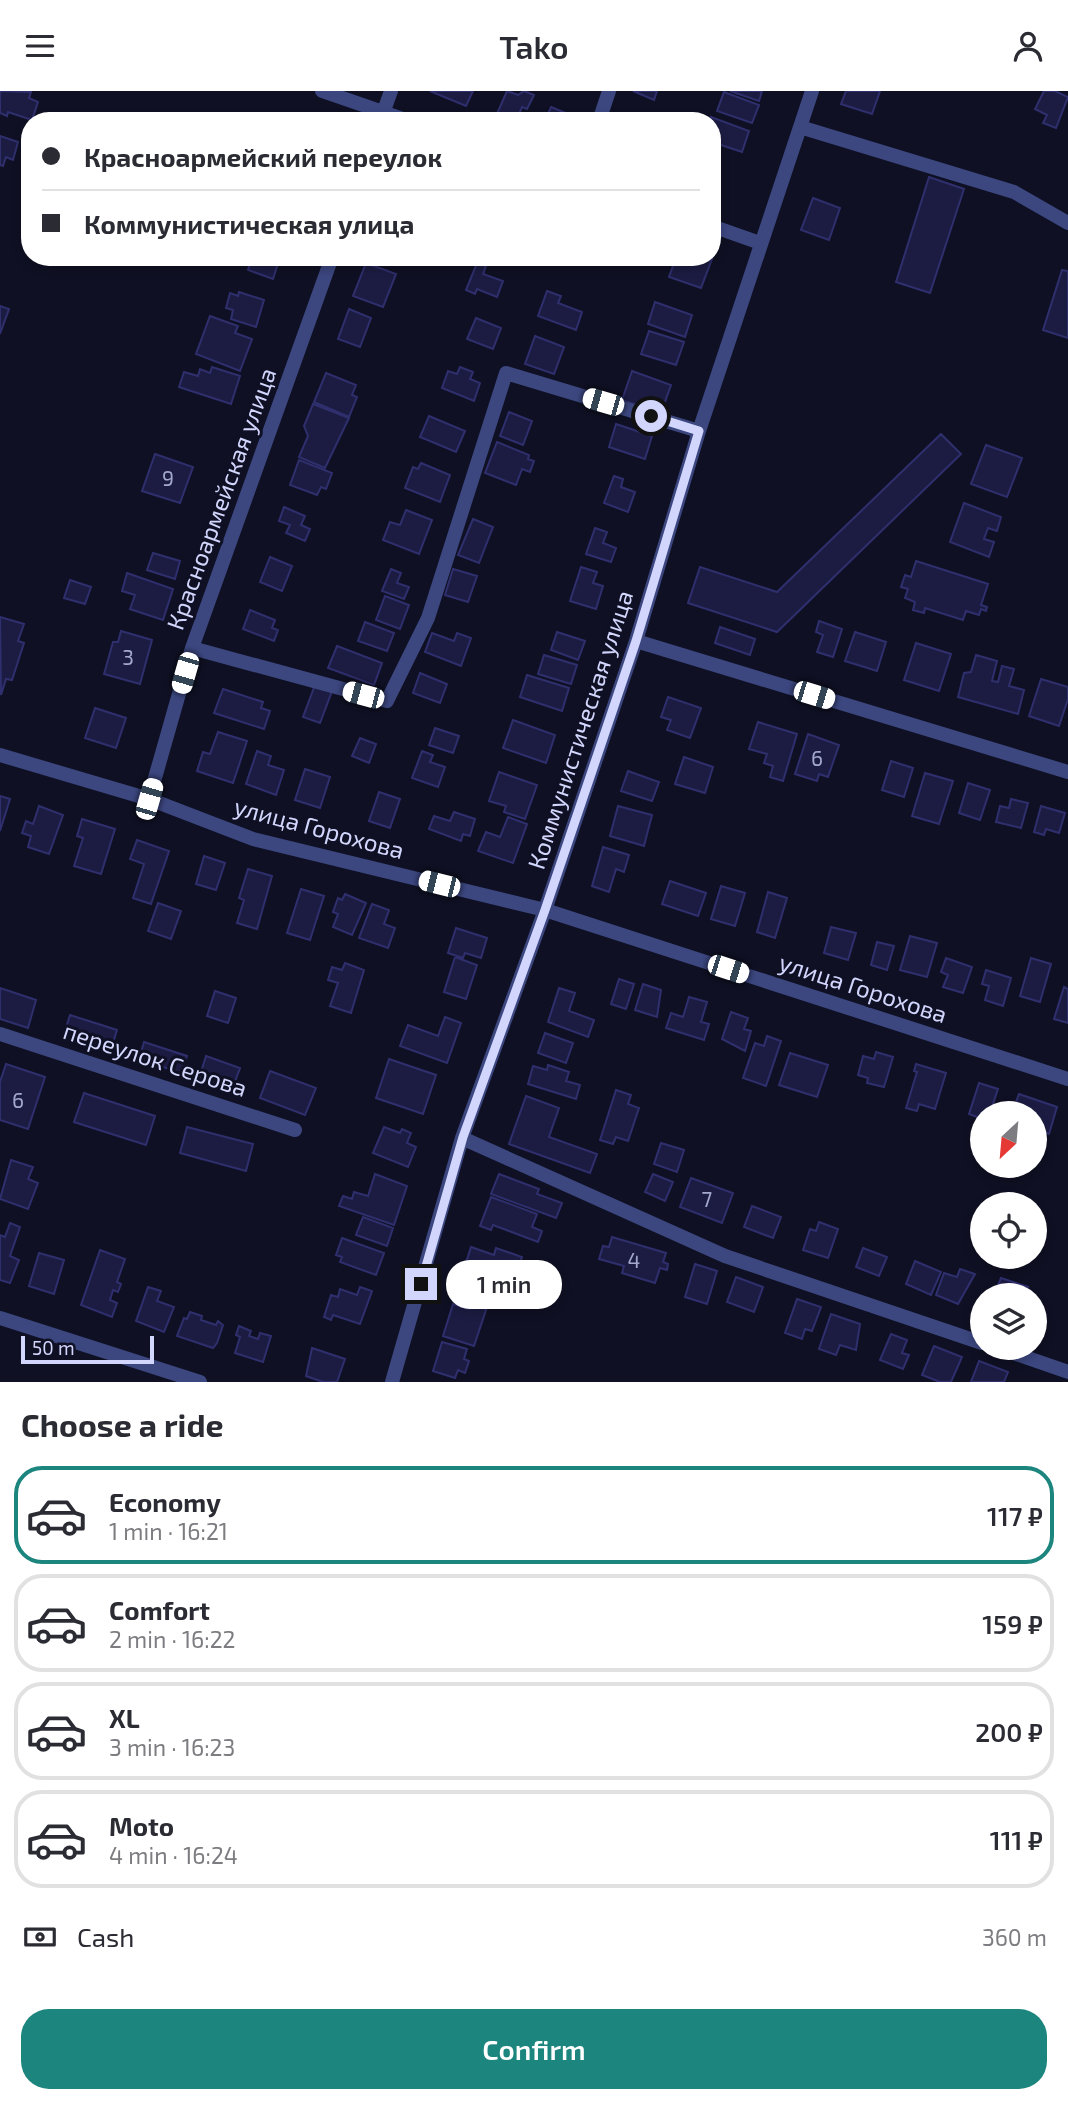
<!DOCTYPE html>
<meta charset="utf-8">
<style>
:root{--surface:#fff;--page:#f2f2f3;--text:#2b2b33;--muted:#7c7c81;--line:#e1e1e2;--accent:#1c857e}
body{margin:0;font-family:"Exo 2",sans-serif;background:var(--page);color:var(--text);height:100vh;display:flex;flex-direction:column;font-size:26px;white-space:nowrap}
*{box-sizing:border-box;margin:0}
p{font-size:23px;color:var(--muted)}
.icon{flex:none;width:38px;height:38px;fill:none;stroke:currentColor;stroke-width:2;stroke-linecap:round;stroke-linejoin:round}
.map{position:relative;height:1291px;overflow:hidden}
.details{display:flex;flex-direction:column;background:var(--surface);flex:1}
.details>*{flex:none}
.banner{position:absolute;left:21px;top:21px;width:700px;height:154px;border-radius:28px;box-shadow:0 4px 10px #0003;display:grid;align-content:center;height:154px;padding:0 21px;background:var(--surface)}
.needle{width:46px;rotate:206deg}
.tools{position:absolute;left:970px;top:1010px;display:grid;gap:14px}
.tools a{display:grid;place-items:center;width:77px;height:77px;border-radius:50%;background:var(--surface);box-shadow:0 4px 10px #0003;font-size:35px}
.scale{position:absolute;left:21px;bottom:18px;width:133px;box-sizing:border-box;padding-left:7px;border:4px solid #d2d6fd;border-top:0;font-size:19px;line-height:24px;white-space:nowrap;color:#d2d6fd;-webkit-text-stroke:5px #0f1023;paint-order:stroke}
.end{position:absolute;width:32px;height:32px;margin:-16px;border:9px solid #d2d6fd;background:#111;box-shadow:0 0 0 4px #111}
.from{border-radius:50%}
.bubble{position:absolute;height:49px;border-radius:24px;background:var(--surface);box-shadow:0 4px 10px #0003;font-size:23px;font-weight:600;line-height:49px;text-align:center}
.car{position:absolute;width:21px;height:42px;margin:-21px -10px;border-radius:9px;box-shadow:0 0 5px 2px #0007;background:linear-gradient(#fff 24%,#345 0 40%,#fff 0 76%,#345 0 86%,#fff 0)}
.banner b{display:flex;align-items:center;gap:24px;height:66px;font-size:26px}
.banner b+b{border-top:2px solid var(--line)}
.banner i{width:18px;height:18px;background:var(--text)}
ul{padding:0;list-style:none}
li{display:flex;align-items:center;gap:21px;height:98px;margin:0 14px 10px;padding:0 7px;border:4px solid var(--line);border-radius:28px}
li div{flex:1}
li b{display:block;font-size:26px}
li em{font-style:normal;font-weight:600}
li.active{border-color:var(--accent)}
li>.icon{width:63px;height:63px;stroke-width:1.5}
h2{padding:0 21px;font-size:32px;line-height:84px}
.pay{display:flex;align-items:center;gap:18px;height:77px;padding:0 21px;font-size:26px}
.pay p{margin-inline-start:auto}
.primary-button{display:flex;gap:14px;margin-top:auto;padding:14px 21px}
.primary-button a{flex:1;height:80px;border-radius:28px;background:var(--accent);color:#fff;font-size:28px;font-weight:600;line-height:80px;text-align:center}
header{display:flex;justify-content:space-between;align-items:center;height:91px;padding:0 21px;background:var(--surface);font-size:32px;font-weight:600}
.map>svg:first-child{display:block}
.building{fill:#1c1c43;stroke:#2f2f6e;stroke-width:2}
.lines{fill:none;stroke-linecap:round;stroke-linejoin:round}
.street{stroke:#3c4780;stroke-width:14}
.route{stroke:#d2d6fd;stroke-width:9}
.labels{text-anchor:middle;stroke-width:6;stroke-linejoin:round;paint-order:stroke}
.number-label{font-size:21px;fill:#a4a8ce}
.street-label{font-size:24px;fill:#d2d6fd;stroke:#0f1023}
</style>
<header><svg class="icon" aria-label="menu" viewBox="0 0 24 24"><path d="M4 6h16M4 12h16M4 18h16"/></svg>Tako<svg class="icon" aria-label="person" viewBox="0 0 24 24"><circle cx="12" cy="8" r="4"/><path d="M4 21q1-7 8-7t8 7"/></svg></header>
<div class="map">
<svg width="1068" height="1291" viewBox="0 0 1068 1291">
<rect width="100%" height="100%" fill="#0f1023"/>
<!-- building -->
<path class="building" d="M0,0l31,1 -2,6 9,4 -6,18 -24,-8 -1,4 -7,-3z
M430,0h43l-7,15z
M507,0l11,4 6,-4 10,4 -7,14 -5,-2 -6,14 -20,-5z
M633,0h24l-3,9z
M730,0h32l-3,10z
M846,0h34l-8,23 -31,-10z
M1044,0h11l13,6 -12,31 -13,-5 4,-8 -12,-6z
M724,1l35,13 -7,18 -35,-12z
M551,16l27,11 -1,3h-32z
M711,26l38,14 -7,21 -30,-10z
M0,45l18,6 -5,18 -7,-3 -3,9 -3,-1z
M929,86l35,12 -34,104 -34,-11z
M813,107l27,10 -11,32 -28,-10z
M252,166h28l-7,22 -25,-9z
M581,166h22l-3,8z
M624,166h25l-3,8z
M682,166l30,2 -11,29 -32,-11 7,-19z
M366,172l30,11 -13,33 -30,-11z
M477,172l9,3 -3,8 20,7 -6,16 -20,-8 -2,5 -9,-4z
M1062,179l6,1v67l-25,-8z
M547,200l14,5 -3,7 24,9 -6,18 -38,-14z
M239,201l25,8 -8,27 -25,-8 2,-9 -7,-2 4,-15 8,3z
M655,211l37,13 -7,22 -37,-13z
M0,215l9,3 -9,25z
M349,218l22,9 -11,29 -22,-8z
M210,225l28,10 -3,7 17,6 -12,32 -44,-17z
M476,227l25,10 -8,21 -26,-10z
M649,240l35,11 -8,23 -35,-11z
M535,245l29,11 -10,27 -29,-10z
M212,276l28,9 -9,28 -52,-17 5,-15 14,4 2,-7 10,4z
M460,276l13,5 -3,7 10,4 -6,18 -32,-13 6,-17 9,3z
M632,280l39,14 -10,28 -39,-13z
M326,282l30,12 -4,10 5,2 -8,20 -35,-15z
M313,313l36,14 -24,50 -26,-11 9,-21 -4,-10z
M509,321l23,9 -9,24 -23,-9z
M429,325l36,15 -9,21 -36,-15z
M616,333l36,12 -7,23 -36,-12z
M941,343l20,20 -184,178 -89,-29 12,-36 77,25z
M497,351l32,13 -1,4 6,2 -4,11 -8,-3 -6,16 -31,-12z
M986,354l36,13 -15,39 -36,-13z
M155,363l38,13 -13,36 -38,-12z
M299,369l33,13 -6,16 -5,-2 -4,8 -27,-10z
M421,372l29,12 -10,27 -35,-14 8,-21 5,2z
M614,385l9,3 -2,8 14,5 -7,20 -24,-9z
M964,412l37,14 -4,14 -9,-3 -4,11 10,3 -5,15 -39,-15z
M284,416l21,9 -4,9 9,4 -5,12 -19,-8 4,-8 -11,-4z
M406,419l26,10 -13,34 -36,-14 7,-18 10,3z
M473,428l20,8 -14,36 -21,-8z
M595,437l12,4 -4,11 13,5 -5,14 -25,-8z
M153,462l27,8 -5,18 -28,-9z
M270,466l22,9 -10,25 -22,-9z
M916,470l72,23 -7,21 6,2 -1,4 -5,-2 -2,6 -13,-4 -3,9 -38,-12 -1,5 -11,-3 2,-8 -10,-4 3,-9 -7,-2 4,-12 6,2z
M581,476l16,5 -4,11 10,3 -7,23 -26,-8z
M391,478l10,4 -4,10 12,4 -5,12 -22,-8z
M453,478l24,7 -9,26 -23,-7z
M127,482l46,16 -10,31 -33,-11 5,-14 -13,-4z
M70,489l21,7 -6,17 -21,-6z
M385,505l24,9 -9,24 -24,-9z
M250,519l25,10 -3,8 6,2 -4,11 -31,-12z
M0,526l24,7 -6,17 6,2 -12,37 -6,-1 -5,16z
M819,530l23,8 -9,28 -16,-5 6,-17 -7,-3z
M365,531l29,11 -7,18 -29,-10z
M720,536l35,12 -5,16 -35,-12z
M121,540l31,9 -12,44 -36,-10 9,-32h5z
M557,541l28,9 -7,19 -27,-10z
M855,541l31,10 -9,29 -32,-10z
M432,542l22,8 3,-8 14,5 -10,28 -36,-14z
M916,552l35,11 -12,37 -35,-11z
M337,555l45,17 -8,22 -46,-17z
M544,564l33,10 -6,19 -33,-10z
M976,564l21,6 -5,20 6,1 4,-16 12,3 -5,17 15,4 -6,24 -60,-17 6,-24 7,-1z
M420,582l27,11 -7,19 -27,-10z
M527,584l42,13 -7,23 -42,-14z
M1041,588l27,8v12l-9,27 -30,-10z
M315,594l17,6 -12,32 -17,-6z
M223,598l40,13 -2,6 9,3 -6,18 -50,-16z
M668,606l33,11 -11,30 -23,-8 4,-10 -10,-3z
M95,617l31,10 -10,30 -31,-10z
M513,629l42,15 -9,28 -43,-15z
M758,631l39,12 -14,47 -13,-4 3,-11 -9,-3 3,-9 -18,-5z
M435,637l24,8 -6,17 -24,-8z
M218,641l29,9 -14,42 -36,-12 6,-19 7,2z
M808,643l31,11 -11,32 -9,-3 -2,7 -22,-7z
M360,647l16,6 -7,19 -17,-7z
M257,660l14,5 -3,9 16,5 -8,25 -30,-11z
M422,660l11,4 -3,7 15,5 -7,20 -26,-9z
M684,666l29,10 -8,26 -30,-9z
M891,670l22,7 -9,29 -22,-7z
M305,678l25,8 -10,31 -25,-8z
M628,680l31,11 -7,19 -31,-10z
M499,681l38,13 -12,34 -21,-7 2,-6 -17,-5z
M925,682l28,8 -14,43 -27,-8z
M968,692l22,7 -10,30 -21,-7z
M379,701l21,7 -10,29 -21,-7z
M0,705l10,3 -10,32z
M1011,708l17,4 -7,25 -25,-6 4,-16 9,2z
M39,715l24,9 -14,39 -21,-7 3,-11 -9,-3 4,-12 7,3z
M618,715l34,9 -8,31 -34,-10z
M1041,715l24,7 -6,20 -13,-4 -2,6 -10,-3z
M454,721l21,7 -5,17 -7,-2 -2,7 -32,-12 5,-13 16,5z
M508,726l19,7 -14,39 -35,-12 8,-19 14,5z
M82,728l33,10 -14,45 -27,-8 9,-28 -6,-2z
M137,749l32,11 -18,53 -18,-6 11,-34 -14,-5z
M603,756l26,8 -5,17 -8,-3 -7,23 -17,-6z
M204,765l21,7 -9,27 -20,-6z
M248,778l24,7 -15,53 -20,-6 7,-23 -5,-2z
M670,790l36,12 -8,23 -36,-12z
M721,795l24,7 -10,33 -24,-7z
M301,798l23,7 -14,44 -23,-7z
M768,801l19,6 -12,40 -18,-6z
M345,803l21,9 -14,32 -19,-8 5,-13 -5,-2 5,-14 4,2z
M158,812l23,8 -10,28 -23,-8z
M372,813l17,6 -5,14 11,4 -7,20 -29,-10z
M831,836l25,6 -8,27 -24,-7z
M456,837l31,10 -6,20 -16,-5 -2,5 -15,-5z
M910,845l27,7 -10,34 -27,-7z
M877,851l17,4 -7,24 -16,-5z
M455,866l22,8 -11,34 -22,-7z
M946,867l26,9 -9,26 -20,-6 5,-12 -7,-3z
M1031,867l20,6 -11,38 -20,-6z
M345,872l19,7 -13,43 -21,-7 8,-23 -10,-3 4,-13 10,3z
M986,879l25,8 -8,28 -18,-6 4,-14 -7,-2z
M619,888l15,5 -8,25 -15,-5z
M643,893l18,6 -4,27 -22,-7z
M1064,896l4,2v34l-14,-4z
M0,897l36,12 -8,28 -28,-9z
M559,897l16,5 -6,18 25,9 -6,17 -40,-15z
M215,900l21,7 -8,25 -21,-7z
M689,906l18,5 -6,20 8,2 -5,16 -38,-12 5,-15 12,4z
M731,921l17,6 -4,11 7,2 -6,20 -23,-12z
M70,924l47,15 -7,23 -47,-16z
M445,926l16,6 -14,40 -47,-17 8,-21 30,11z
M545,942l28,10 -7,20 -28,-10z
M767,945l14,5 -15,45 -23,-8 12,-35 9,3z
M144,951l43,14 -6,17 -42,-14z
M876,961l17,5 -9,30 -17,-4 1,-5 -10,-3 5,-19 11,3z
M790,962l38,12 -11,32 -38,-12z
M206,965l34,12 -8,22 -33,-12z
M389,968l47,16 -13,39 -47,-16z
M6,973l39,13 -17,52 -28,-9v-38z
M916,973l30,9 -11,36 -16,-5 -2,7 -11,-3 11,-36 -3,-1z
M548,974l21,7 -3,9 14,4 -4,14 -48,-15 5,-18 14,4z
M270,980l46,17 -11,27 -45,-17z
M979,992l19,6 -8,24h-8v6l-13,-5z
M616,999l15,5 -3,9 11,4 -11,33 -12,-4 -3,7 -13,-4z
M84,1002l71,23 -9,29 -72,-23z
M1019,1003l38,13 -8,27 -11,-4 -4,7v-24h-22z
M526,1005l33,12 -10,29 48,17 -7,19 -81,-29z
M187,1036l66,17 -7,27 -66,-18z
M384,1036l16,6 2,-4 9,4 -4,10 9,4 -8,20 -35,-14z
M661,1052l23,7 -7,22 -23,-8z
M11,1069l22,7 -5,12 10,4 -10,26 -28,-10z
M375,1083l32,12 -13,39 -55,-19 4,-10 9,3 2,-7 14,4z
M499,1083l40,15 -2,5 25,9 -6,15 -65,-24z
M653,1083l20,8 -8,19 -20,-9z
M691,1087l42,15 -11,30 -42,-16z
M491,1106l46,17 -5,13 10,4 -4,11 -45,-17 -2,5 -11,-4z
M752,1115l29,11 -8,21 -29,-11z
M363,1126l30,11 -6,18 -31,-11z
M819,1131l19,7 -10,29 -25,-8 7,-21 6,2z
M10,1132l10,4 -10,29 9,4 -9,23 -10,-3v-45l5,2z
M612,1146l54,16 -3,9 5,2 -1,6 -7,-2 -5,15 -33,-10 2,-7 -25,-7 4,-13 6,1z
M342,1147l42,15 -8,22 -36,-13 2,-5 -6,-2z
M471,1156l23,8 2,-7 26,9 -6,17 -11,-4 -3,9 -37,-13z
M863,1157l24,9 -8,19 -23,-9z
M100,1159l25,9 -8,23 4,2 -3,8 -5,-2 -3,10 7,3 -5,14 -31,-12z
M39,1162l25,7 -10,34 -25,-8z
M915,1170l26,11 -10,23 -25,-11z
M695,1173l22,7 -10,33 -22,-7z
M960,1178l15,5 -17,30 -22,-9 8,-22 13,4z
M736,1186l27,10 -9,25 -27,-10z
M1001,1187l27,9 -2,8h-32z
M148,1196l13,4 -4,10 17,6 -10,25 -28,-11z
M360,1196l12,4 -12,33 -27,-9 -2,5 -7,-3 7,-22 7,2 2,-8 17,6z
M472,1208l16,5 -14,42 -31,-10 10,-32 16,5z
M797,1208l24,8 -9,24 -7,-2 -3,10 -17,-6z
M190,1221l12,4 -1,4 15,5 2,-4 5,4 -6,18 -4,5 -36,-12 7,-18 3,1z
M831,1223l29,10 -4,26 -16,-5 -4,10 -17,-6z
M239,1235l12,5 -2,5 9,3 2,-6 11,3 -8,26 -28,-9 5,-16 -4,-2z
M891,1243l16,6 -5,13 7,2 -6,14 -23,-9z
M442,1251l25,7 -3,10 5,2 -4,12 -7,-3 -3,8 -22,-7z
M934,1255l28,11 -11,25h-11l-18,-7z
M312,1257l33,11 -8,23h-14l-17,-6z
M979,1270l29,11 -4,10h-33z"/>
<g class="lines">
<!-- street -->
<path class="street" d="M322,0l87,30
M381,28l10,-28
M599,30l10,-30
M800,36l214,65 54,31
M712,135l48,17
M636,550l432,131
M192,557l195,53 41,-83 78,-245 193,58
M0,664l149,44 104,40 292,71 523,169
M149,708l43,-151 140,-391
M0,943l295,96
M462,1047l263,118 257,87
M0,1227l200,64
M996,1256l72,25
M392,1291l70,-244 83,-228 91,-269 63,-210 113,-340"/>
</g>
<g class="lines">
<!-- route -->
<path class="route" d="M421,1193l42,-147 82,-227 91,-269 63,-210 -48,-15"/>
</g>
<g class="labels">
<!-- number labels -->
<g class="number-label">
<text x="168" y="395">9</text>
<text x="128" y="574">3</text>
<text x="817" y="675">6</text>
<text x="18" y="1017">6</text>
<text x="707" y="1116">7</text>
<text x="634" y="1177">4</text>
</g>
<!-- street labels -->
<g class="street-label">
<text transform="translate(222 408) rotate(-70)" y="8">Красноармейская улица</text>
<text transform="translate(581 639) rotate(-72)" y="8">Коммунистическая улица</text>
<text transform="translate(319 738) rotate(15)" y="8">улица Горохова</text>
<text transform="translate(863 898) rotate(18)" y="8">улица Горохова</text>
<text transform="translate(155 969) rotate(18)" y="8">переулок Серова</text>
</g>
</g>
</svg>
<div class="tools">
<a><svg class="needle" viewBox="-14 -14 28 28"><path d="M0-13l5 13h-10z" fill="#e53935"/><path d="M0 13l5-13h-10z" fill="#7c7c81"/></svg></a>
<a><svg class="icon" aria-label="locate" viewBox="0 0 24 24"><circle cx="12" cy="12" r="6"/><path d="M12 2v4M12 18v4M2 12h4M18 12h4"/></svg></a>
<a><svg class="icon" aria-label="layers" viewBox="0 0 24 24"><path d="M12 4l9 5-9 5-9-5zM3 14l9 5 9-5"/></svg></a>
</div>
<div class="scale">50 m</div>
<i class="end from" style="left:651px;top:325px"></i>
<i class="end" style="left:421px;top:1193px"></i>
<div class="bubble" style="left:446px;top:1169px;width:116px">1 min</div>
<i class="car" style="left:603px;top:311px;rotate:286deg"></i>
<i class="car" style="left:185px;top:582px;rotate:196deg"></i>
<i class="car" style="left:363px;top:604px;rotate:285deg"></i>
<i class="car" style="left:814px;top:604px;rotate:107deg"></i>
<i class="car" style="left:149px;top:708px;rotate:16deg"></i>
<i class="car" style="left:439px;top:793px;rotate:284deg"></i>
<i class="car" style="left:728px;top:878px;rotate:108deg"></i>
<div class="banner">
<b><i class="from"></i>Красноармейский переулок</b>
<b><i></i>Коммунистическая улица</b>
</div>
</div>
<section class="details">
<h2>Choose a ride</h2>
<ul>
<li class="active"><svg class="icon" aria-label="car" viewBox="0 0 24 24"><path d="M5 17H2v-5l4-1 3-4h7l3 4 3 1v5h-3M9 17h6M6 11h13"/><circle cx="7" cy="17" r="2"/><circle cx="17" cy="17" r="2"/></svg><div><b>Economy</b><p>1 min · 16:21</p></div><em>117 ₽</em></li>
<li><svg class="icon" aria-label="car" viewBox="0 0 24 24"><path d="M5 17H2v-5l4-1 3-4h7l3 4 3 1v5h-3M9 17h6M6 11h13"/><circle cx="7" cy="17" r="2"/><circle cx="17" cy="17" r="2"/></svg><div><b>Comfort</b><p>2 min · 16:22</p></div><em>159 ₽</em></li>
<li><svg class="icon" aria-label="car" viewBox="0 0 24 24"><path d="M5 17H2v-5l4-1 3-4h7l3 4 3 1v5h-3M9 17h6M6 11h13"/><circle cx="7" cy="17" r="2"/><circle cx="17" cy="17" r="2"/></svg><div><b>XL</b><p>3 min · 16:23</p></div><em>200 ₽</em></li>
<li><svg class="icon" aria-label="car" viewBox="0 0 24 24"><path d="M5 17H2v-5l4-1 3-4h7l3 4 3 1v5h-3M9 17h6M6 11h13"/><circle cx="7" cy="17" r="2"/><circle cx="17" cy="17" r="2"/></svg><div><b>Moto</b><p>4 min · 16:24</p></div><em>111 ₽</em></li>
</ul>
<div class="pay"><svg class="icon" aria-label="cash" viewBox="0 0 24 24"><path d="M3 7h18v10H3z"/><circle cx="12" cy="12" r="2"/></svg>Cash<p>360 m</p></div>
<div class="primary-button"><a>Confirm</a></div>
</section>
